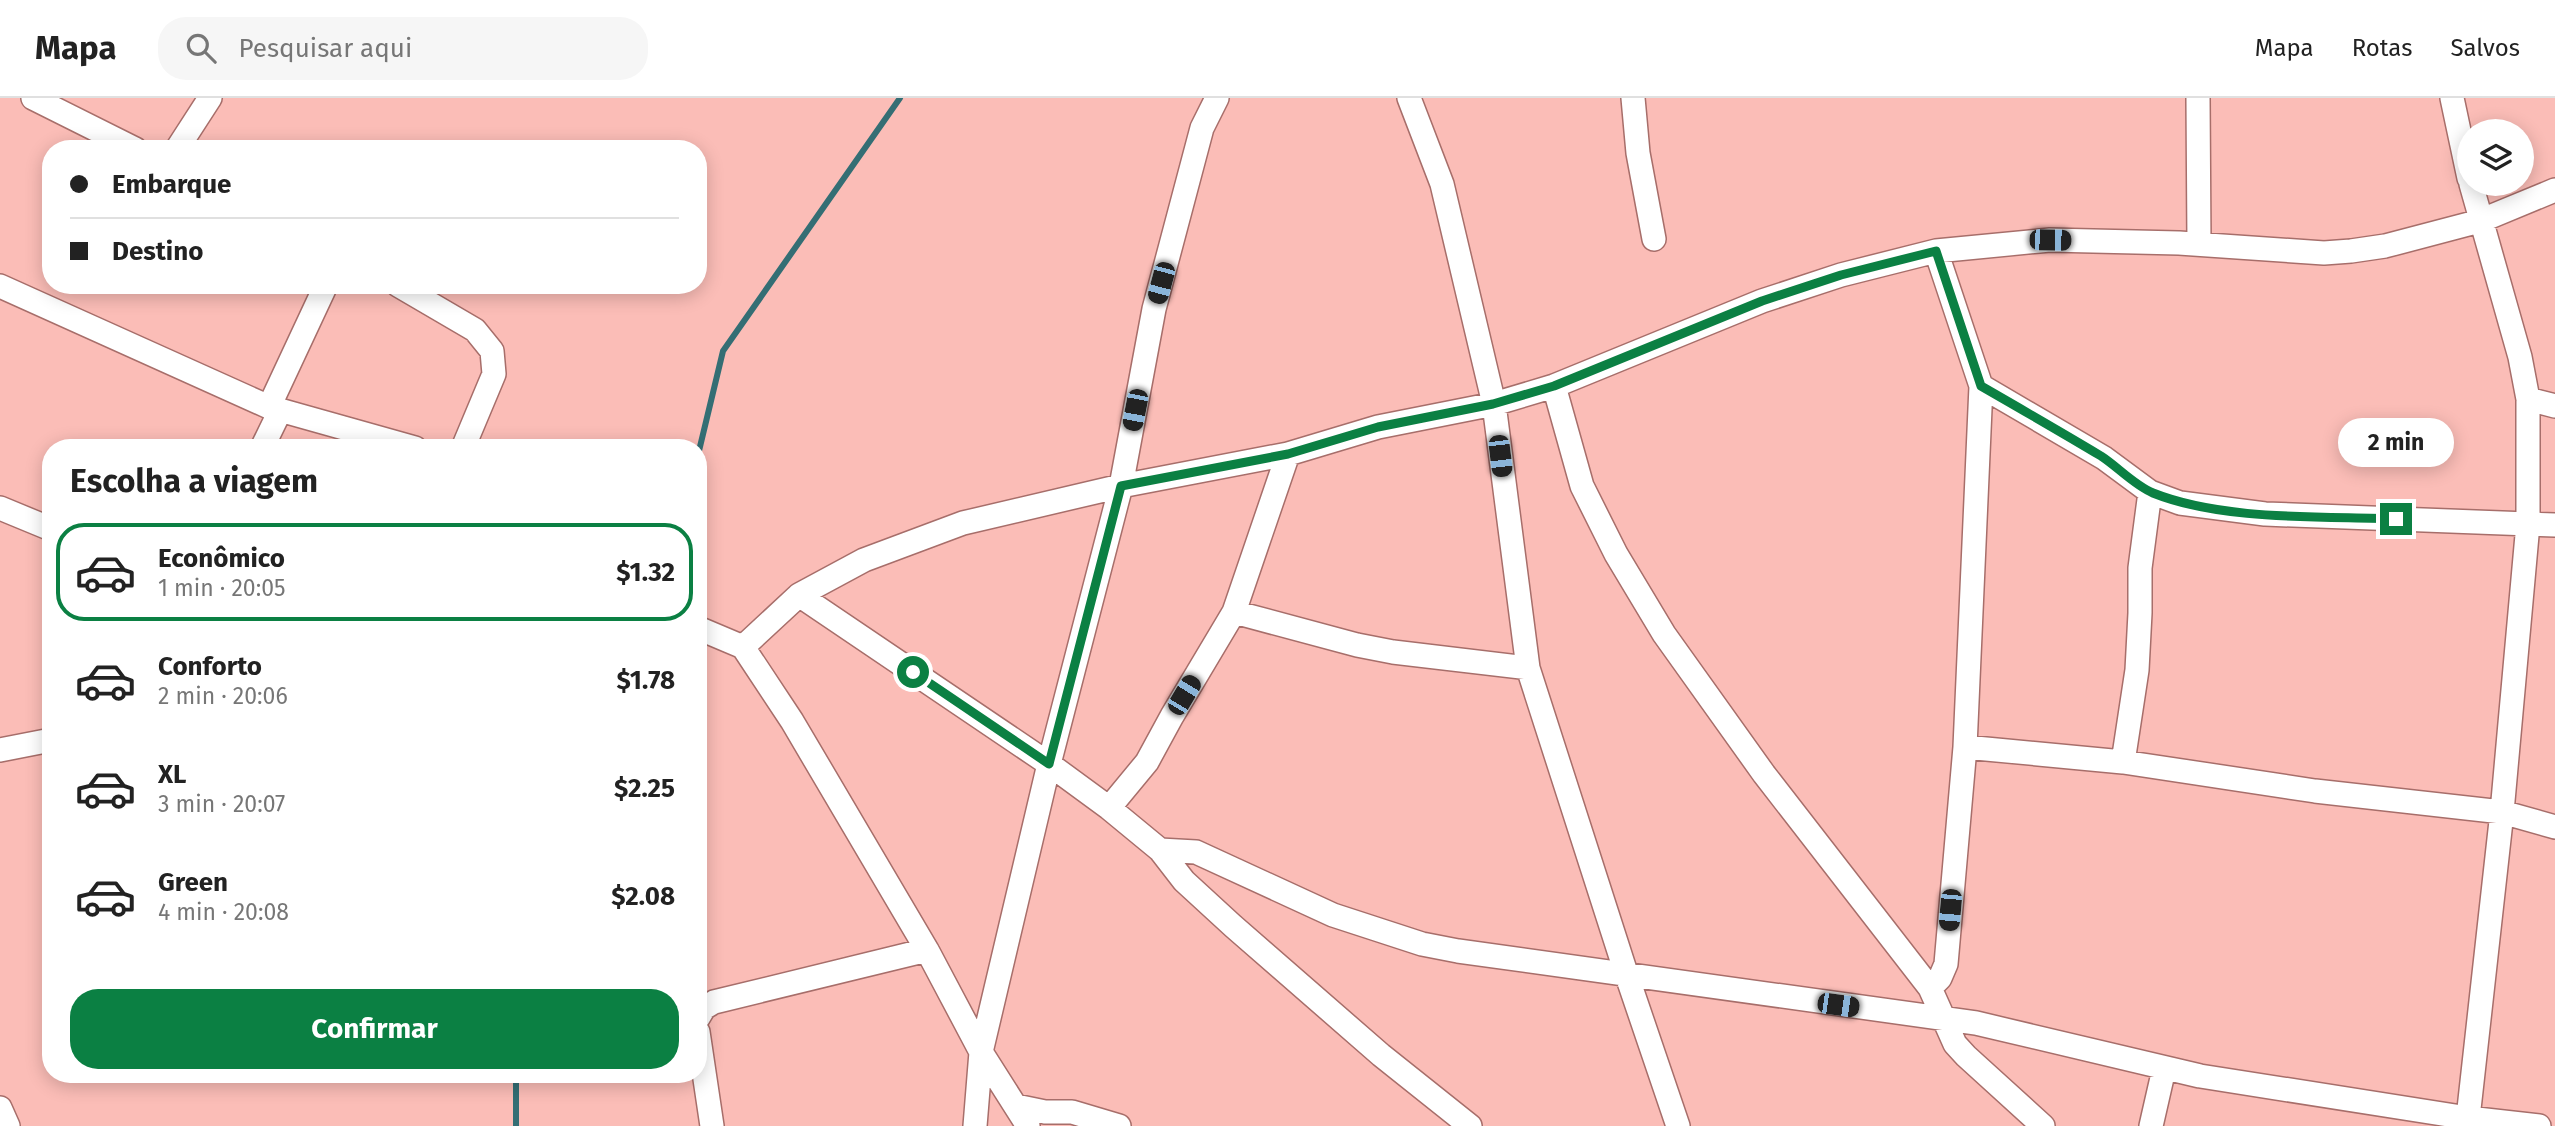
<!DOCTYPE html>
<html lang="pt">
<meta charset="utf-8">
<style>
:root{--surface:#fff;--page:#f6f6f6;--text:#222;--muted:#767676;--line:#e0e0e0;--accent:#0b8043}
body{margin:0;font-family:"Fira Sans",sans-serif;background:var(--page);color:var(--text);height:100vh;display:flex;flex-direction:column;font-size:26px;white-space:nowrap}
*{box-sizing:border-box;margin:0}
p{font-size:23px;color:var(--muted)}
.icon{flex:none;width:38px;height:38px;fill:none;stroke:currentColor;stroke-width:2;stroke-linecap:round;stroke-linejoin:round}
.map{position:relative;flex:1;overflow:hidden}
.drawer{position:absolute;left:42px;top:341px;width:665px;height:644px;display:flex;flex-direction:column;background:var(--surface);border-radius:28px;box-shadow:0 4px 18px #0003}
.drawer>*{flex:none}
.top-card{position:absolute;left:42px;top:42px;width:665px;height:154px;border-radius:28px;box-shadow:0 4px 18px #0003;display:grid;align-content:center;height:154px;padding:0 28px;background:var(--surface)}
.controls{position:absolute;left:2457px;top:21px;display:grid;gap:14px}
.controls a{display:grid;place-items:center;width:77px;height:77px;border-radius:50%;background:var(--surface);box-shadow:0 4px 18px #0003;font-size:35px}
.end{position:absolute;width:32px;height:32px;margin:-16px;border:9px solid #0b8043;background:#fff;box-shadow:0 0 0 4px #fff}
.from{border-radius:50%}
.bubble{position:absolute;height:49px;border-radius:24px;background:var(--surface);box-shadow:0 4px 18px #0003;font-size:23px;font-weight:700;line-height:49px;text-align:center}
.car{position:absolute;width:21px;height:42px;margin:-21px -10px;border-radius:9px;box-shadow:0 0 5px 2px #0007;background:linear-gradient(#222 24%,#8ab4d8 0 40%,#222 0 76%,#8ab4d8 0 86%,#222 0)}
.top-card b{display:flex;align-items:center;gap:24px;height:66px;font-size:26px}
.top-card b+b{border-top:2px solid var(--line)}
.top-card i{width:18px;height:18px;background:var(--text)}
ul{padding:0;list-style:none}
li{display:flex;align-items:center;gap:21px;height:98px;margin:0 14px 10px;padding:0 14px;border:4px solid transparent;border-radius:28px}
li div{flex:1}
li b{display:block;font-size:26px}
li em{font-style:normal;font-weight:700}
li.selected{border-color:var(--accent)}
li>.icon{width:63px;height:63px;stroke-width:1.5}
h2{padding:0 28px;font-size:32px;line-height:84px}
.action{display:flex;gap:14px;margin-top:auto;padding:14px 28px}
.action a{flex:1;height:80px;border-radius:28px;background:var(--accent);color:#fff;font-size:28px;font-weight:700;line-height:80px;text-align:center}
header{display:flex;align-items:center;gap:42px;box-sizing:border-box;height:98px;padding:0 35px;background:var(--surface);border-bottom:2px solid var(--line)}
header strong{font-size:33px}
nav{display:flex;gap:38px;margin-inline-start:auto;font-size:24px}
.search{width:490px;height:63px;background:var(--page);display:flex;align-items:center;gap:18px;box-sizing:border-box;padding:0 24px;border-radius:28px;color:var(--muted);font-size:26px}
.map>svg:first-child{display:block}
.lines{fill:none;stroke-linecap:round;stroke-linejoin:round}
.stream{stroke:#346e74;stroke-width:6}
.minor-casing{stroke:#a76e6a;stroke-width:26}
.minor{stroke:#fff;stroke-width:23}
.route{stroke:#0b8043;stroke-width:9}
</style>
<header>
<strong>Mapa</strong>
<div class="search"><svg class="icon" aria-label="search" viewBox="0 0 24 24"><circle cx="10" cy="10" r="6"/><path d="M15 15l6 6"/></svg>Pesquisar aqui</div>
<nav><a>Mapa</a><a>Rotas</a><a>Salvos</a></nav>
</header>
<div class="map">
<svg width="2555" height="1028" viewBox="0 0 2555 1028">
<rect width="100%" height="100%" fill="#fbbdb7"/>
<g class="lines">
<!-- stream -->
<path class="stream" d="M698,357l25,-104 177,-253
M516,976v52"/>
<!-- minor casing -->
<g class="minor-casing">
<path id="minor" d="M33,0l102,51
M1409,0l33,86 52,220 34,264 99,308 51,150
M1633,0l5,55 16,86
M2198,0l1,146
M2452,0l17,80
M177,51l33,-51
M398,187l77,45 17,21 2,23 -31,74
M0,188l269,121 146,41
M1554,288l28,100 34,68 48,80 100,140 166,214 25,56 11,12 77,70
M1981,288l123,72 46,34 30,11 85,11 290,11
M2528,301l27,7
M269,309l57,-122
M262,350l18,-37
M0,410l51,21
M799,497l65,-35 99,-37 158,-37 167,-32 90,-27 116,-23 60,-18 208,-85 79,-26 95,-24 114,-11 129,3 145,10 27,-2 34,-5 95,-25 75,-31
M1234,514l123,33 36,7 135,16
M698,530l45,19 49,74 135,229 54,102 47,74
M743,549l56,-52 250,169 60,44 51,42 24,31 49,45 148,129 89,71
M1965,649l158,15 192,29 187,21 53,15
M0,652l51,-10
M2123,664l14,-92 3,-57v-45l10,-76
M1109,710l38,-46 25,-46 62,-104 54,-158
M1160,752l36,2 137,63 89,29 36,7 518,72 224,53 268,42 71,8
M1930,890l10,-10 6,-14 19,-217 16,-361 -45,-135
M698,920l6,-10 10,-6 213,-52
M698,934l14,94
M1016,1008l29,6h27l47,14
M0,1010l8,18
M2468,1020l34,-306 26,-288v-125l-8,-42 -49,-173
M975,1028l6,-74 68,-288 72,-278 33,-177 48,-181 15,-30
M2151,1028l13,-57"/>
</g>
<!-- minor -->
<use href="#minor" class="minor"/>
</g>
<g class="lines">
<!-- route -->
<path class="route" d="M913,574l136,92 72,-278 167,-32 90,-27 115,-23 61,-18 208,-85 79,-26 95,-24 45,135c40,23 80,46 120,70 17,11 33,29 52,37 70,28 168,23 243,26"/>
</g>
</svg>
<div class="controls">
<a><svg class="icon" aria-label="layers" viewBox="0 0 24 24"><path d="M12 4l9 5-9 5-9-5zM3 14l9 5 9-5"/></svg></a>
</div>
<i class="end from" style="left:913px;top:574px"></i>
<i class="end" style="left:2396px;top:421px"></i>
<div class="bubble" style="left:2338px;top:320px;width:116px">2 min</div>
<i class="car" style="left:2050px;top:142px;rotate:91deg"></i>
<i class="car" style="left:1161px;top:185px;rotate:195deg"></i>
<i class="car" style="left:1135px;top:312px;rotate:191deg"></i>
<i class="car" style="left:1500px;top:358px;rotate:173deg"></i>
<i class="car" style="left:1184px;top:597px;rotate:31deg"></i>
<i class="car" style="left:1950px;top:812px;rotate:185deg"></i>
<i class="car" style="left:1838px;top:907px;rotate:98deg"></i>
<div class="top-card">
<b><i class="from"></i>Embarque</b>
<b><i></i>Destino</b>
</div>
<section class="drawer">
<h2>Escolha a viagem</h2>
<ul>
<li class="selected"><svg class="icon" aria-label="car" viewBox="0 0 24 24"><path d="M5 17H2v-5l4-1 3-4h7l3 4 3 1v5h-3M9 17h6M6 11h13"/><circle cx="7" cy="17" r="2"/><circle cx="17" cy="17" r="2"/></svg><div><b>Econômico</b><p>1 min · 20:05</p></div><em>$1.32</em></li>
<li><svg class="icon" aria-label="car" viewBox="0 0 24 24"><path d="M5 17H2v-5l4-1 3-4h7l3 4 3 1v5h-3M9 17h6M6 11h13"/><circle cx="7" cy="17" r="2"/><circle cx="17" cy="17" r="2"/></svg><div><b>Conforto</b><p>2 min · 20:06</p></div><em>$1.78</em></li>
<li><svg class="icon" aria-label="car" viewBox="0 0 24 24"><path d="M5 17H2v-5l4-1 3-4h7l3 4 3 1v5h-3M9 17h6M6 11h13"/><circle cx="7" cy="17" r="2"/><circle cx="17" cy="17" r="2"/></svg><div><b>XL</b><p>3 min · 20:07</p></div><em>$2.25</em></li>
<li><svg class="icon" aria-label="car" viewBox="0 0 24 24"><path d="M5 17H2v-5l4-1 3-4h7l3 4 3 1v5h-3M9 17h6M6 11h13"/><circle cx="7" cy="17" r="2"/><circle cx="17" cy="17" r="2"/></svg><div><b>Green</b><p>4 min · 20:08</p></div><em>$2.08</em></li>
</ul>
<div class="action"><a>Confirmar</a></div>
</section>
</div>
